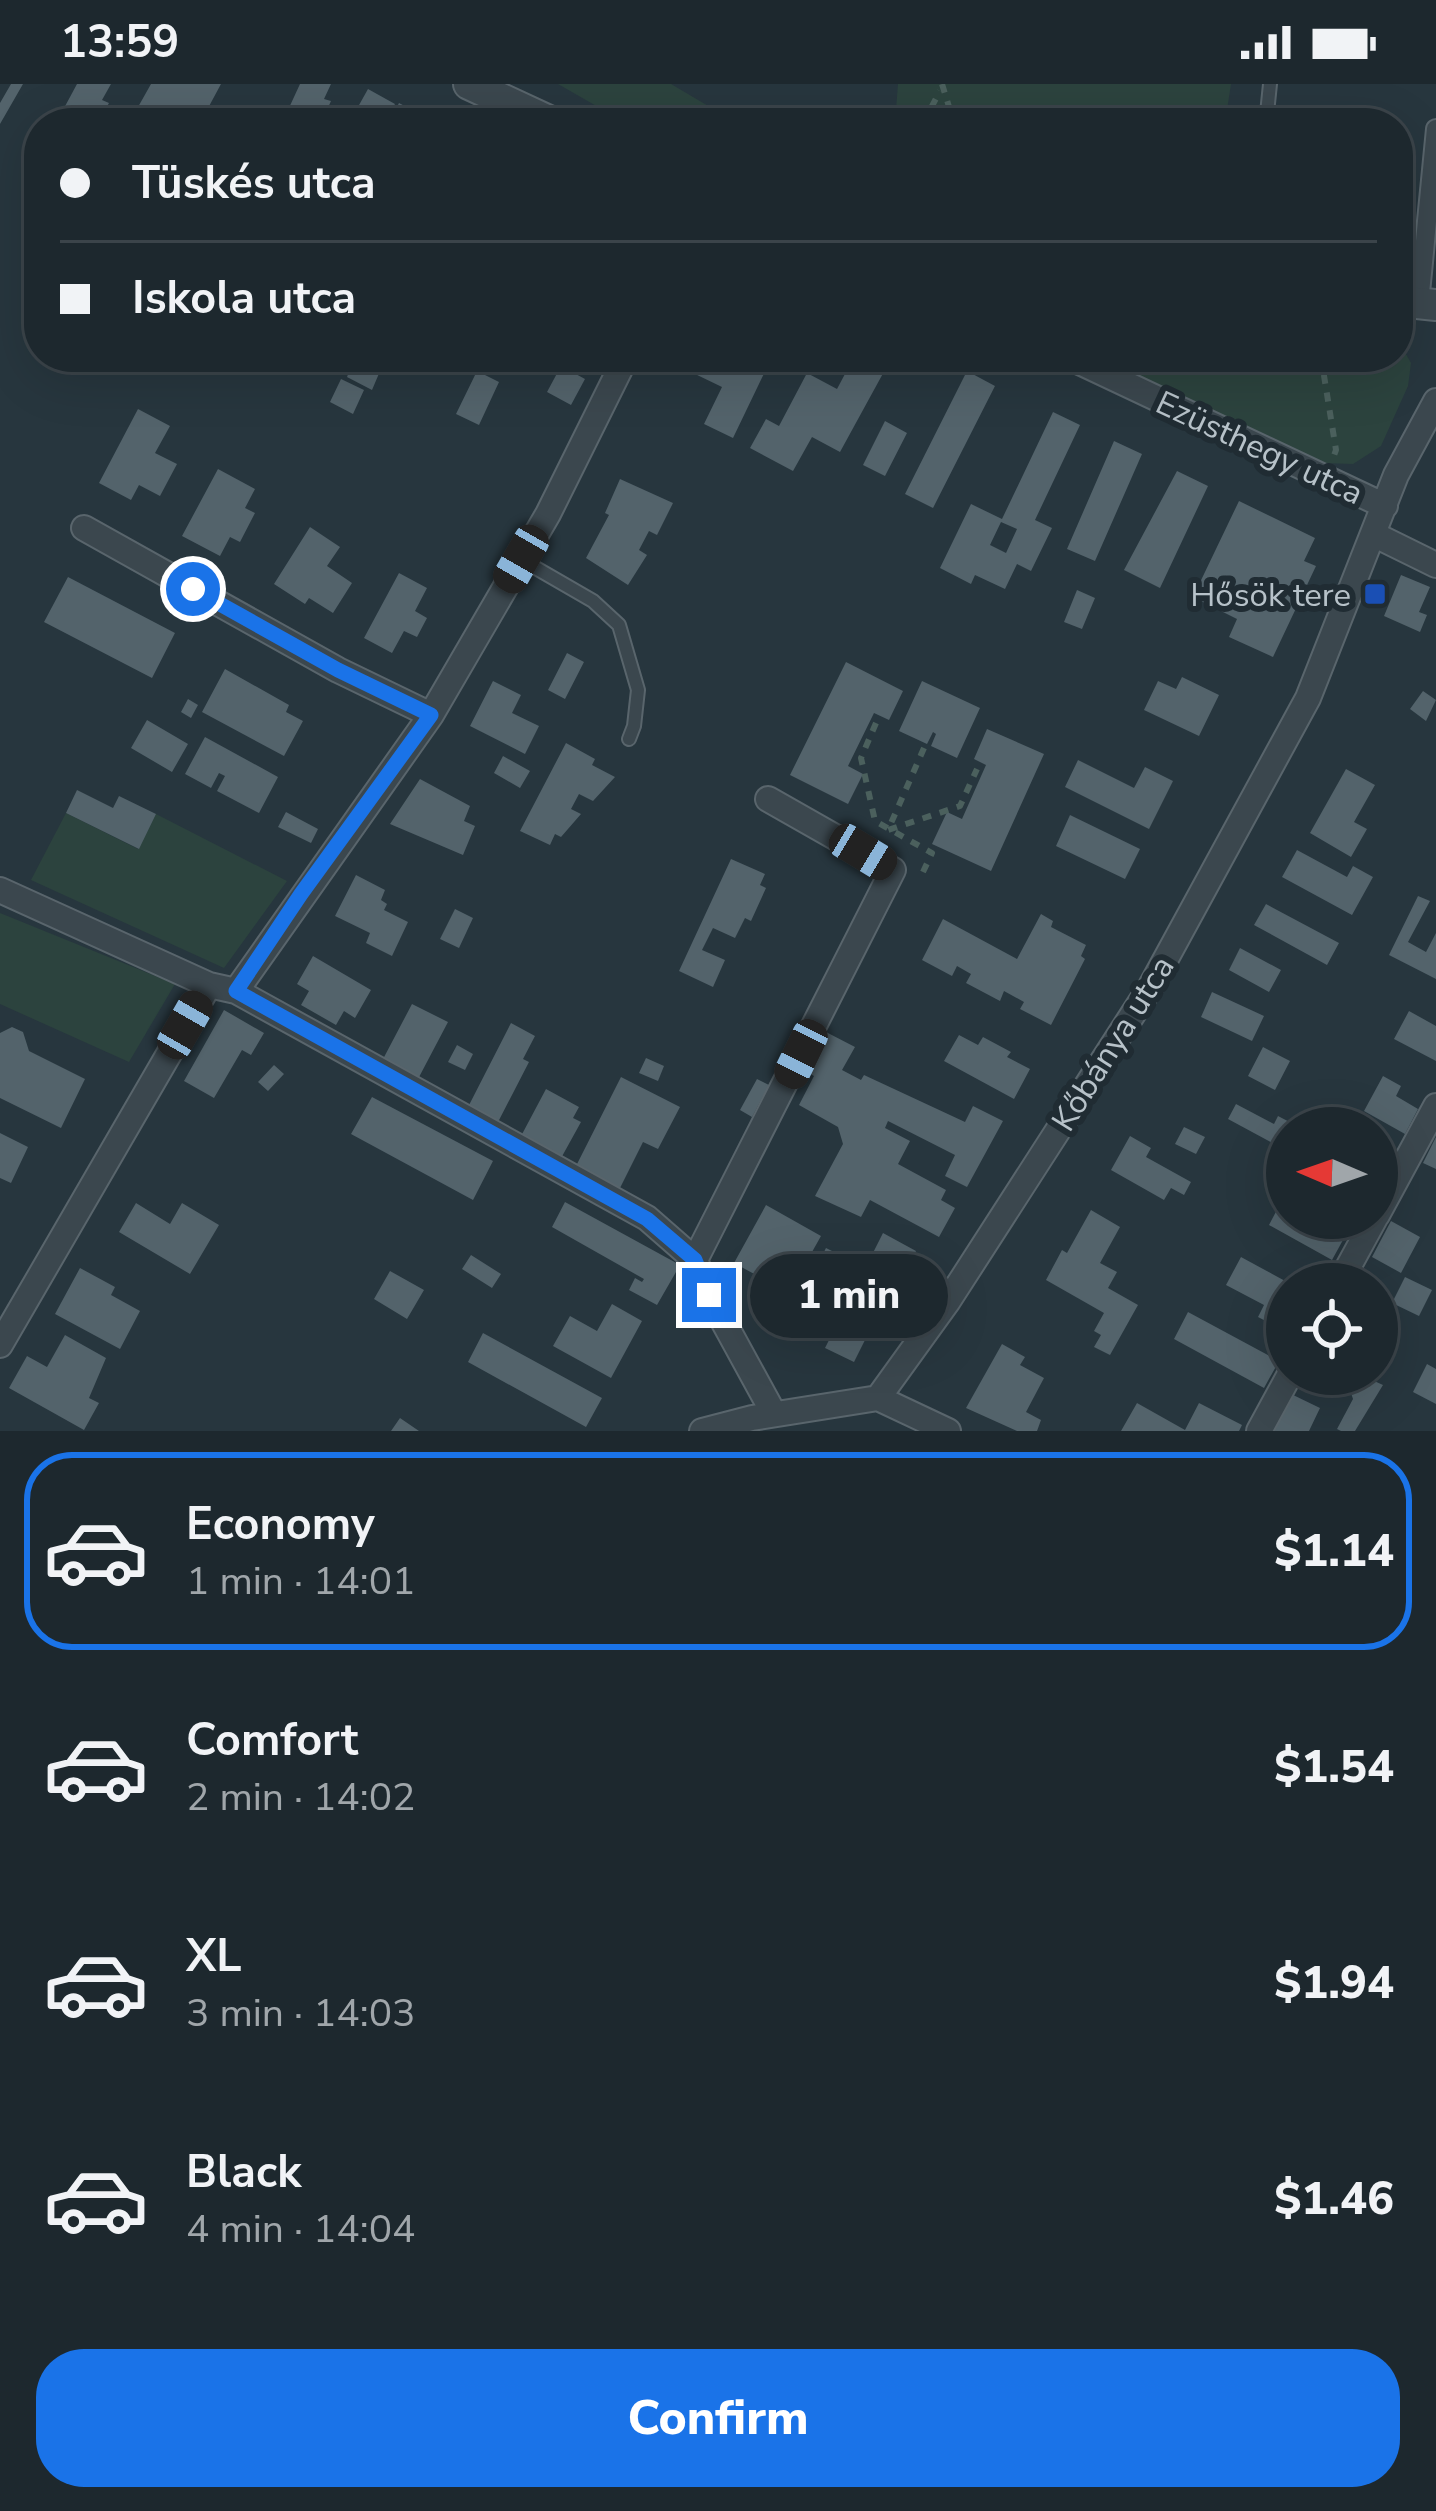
<!DOCTYPE html>
<meta charset="utf-8">
<style>
:root{--surface:#1d282e;--page:#253036;--text:#f1f3f6;--muted:#a0a6aa;--line:#3b444a;--accent:#1a73e8}
body{margin:0;font-family:"Nunito Sans",sans-serif;background:var(--page);color:var(--text);height:100vh;display:flex;flex-direction:column;font-size:45px;white-space:nowrap}
*{box-sizing:border-box;margin:0}
p{font-size:39px;color:var(--muted)}
.icon{flex:none;width:66px;height:66px;fill:none;stroke:currentColor;stroke-width:2;stroke-linecap:round;stroke-linejoin:round}
.map{position:relative;height:1347px;overflow:hidden}
.details{display:flex;flex-direction:column;background:var(--surface);flex:1}
.details>*{flex:none}
.guide{position:absolute;left:24px;top:24px;width:1389px;height:264px;border-radius:48px;box-shadow:0 12px 48px #0002,0 0 0 3px var(--line);display:grid;align-content:center;height:264px;padding:0 36px;background:var(--surface)}
.needle{width:78px;rotate:272deg}
.buttons{position:absolute;left:1266px;top:1023px;display:grid;gap:24px}
.buttons a{display:grid;place-items:center;width:132px;height:132px;border-radius:50%;background:var(--surface);box-shadow:0 12px 48px #0002,0 0 0 3px var(--line);font-size:60px}
.end{position:absolute;width:54px;height:54px;margin:-27px;border:15px solid #1a73e8;background:#fff;box-shadow:0 0 0 6px #fff}
.from{border-radius:50%}
.bubble{position:absolute;height:84px;border-radius:42px;background:var(--surface);box-shadow:0 12px 48px #0002,0 0 0 3px var(--line);font-size:39px;font-weight:800;line-height:84px;text-align:center}
.car{position:absolute;width:36px;height:72px;margin:-36px -18px;border-radius:15px;box-shadow:0 0 9px 3px #0007;background:linear-gradient(#222 24%,#8ab4d8 0 40%,#222 0 76%,#8ab4d8 0 86%,#222 0)}
.guide b{display:flex;align-items:center;gap:42px;height:114px;font-size:45px}
.guide b+b{border-top:3px solid var(--line)}
.guide i{width:30px;height:30px;background:var(--text)}
ul{padding:21px 0 0;list-style:none}
li{display:flex;align-items:center;gap:36px;height:198px;margin:0 24px 18px;padding:0 12px;border:6px solid transparent;border-radius:48px}
li div{flex:1}
li b{display:block;font-size:45px}
li em{font-style:normal;font-weight:800}
li.selected{border-color:var(--accent)}
li>.icon{width:108px;height:108px;stroke-width:1.5}
.action{display:flex;gap:24px;margin-top:auto;padding:24px 36px}
.action a{flex:1;height:138px;border-radius:48px;background:var(--accent);color:#fff;font-size:48px;font-weight:800;line-height:138px;text-align:center}
.status{display:flex;justify-content:space-between;align-items:center;height:84px;padding:0 60px;background:var(--surface);direction:ltr}
.status svg{height:33px;fill:currentColor}
.map>svg:first-child{display:block}
.green{fill:#2c433e}
.building{fill:#53636b;fill-rule:evenodd}
.lines{fill:none;stroke-linecap:round;stroke-linejoin:round}
.service-casing{stroke:#59656c;stroke-width:16}
.pedestrian-casing{stroke:#59656c;stroke-width:22}
.minor-casing{stroke:#59656c;stroke-width:28}
.tertiary-casing{stroke:#59656c;stroke-width:34}
.path{stroke:#4b605d;stroke-width:6;stroke-dasharray:9 9;stroke-linecap:butt}
.service{stroke:#3b474e;stroke-width:12}
.pedestrian{stroke:#3b474e;stroke-width:18}
.minor{stroke:#3b474e;stroke-width:24}
.tertiary{stroke:#3b474e;stroke-width:30}
.route{stroke:#1a73e8;stroke-width:15}
.transit-dot{fill:#1a4fb4;stroke:#202c33;stroke-width:4.5}
.labels{text-anchor:middle;stroke-width:12;stroke-linejoin:round;paint-order:stroke}
.street-label{font-size:33px;fill:#b7c2c9;stroke:#202c33}
.poi-label{font-size:33px;fill:#b7c2c9;stroke:#202c33;text-anchor:end}
</style>
<div class="status"><b>13:59</b><svg viewBox="0 0 49 12"><path d="M0 12V9h3v3zM5 12V6h3v6zM10 12V3h3v9zM15 12V0h3v12zM26 1h20v11H26zM47 4h2v5h-2z"/></svg></div>
<div class="map">
<svg width="1436" height="1347" viewBox="0 0 1436 1347">
<rect width="100%" height="100%" fill="#27363e"/>
<!-- green -->
<path class="green" d="M558,0h113l66,39h-111z
M898,0h333l-6,39h-330z
M1398,256l13,23 -3,23 -27,60 -28,18 -30,-1 -224,-106h299z
M66,729l72,36 18,-35 131,67 -63,87 -193,-88z
M0,829l175,71 -46,78 -129,-58z"/>
<!-- building -->
<path class="building" d="M11,0h12l-23,40v-21z
M77,0h34l-9,16 7,3 -11,20h-42z
M151,0h70l-21,39h-71z
M300,0h31l-7,15 7,2 -10,22h-39z
M368,5l27,15 -11,19h-35z
M399,19l28,15 -3,5h-35z
M870,21l24,2 -1,16h-25z
M355,273h31l-14,33 -25,-13z
M502,273h41l-7,15z
M701,273h71l-39,81 -29,-14 18,-37 -29,-14z
M854,273h38l-52,95 -28,-15 -19,34 -43,-23 16,-29 13,7 28,-53 30,16z
M561,282l24,13 -14,26 -24,-13z
M477,287l22,11 -20,43 -23,-11z
M967,287l28,15 -62,122 -28,-14z
M341,295l23,11 -11,24 -23,-12z
M138,325l32,17 -15,27 22,11 -17,32 -21,-11 -8,15 -32,-17z
M1053,328l27,13 -45,95 17,8 -21,43 -14,-7 -12,25 -30,-14 -4,9 -31,-16 31,-64 31,15zM1001,438l16,7 -11,24 -16,-8z
M885,337l22,12 -22,43 -22,-11z
M1114,357l28,13 -47,107 -28,-12z
M218,385l37,20 -10,19 10,5 -15,29 -10,-5 -10,19 -38,-20z
M1177,387l31,15 -48,102 -36,-18z
M620,395l53,24 -16,32 -8,-4 -10,19 8,5 -19,30 -42,-27 23,-43 -4,-2z
M1239,417l76,37 -11,23 12,5 -43,91 -44,-20 8,-18 -44,-22z
M310,443l30,20 -13,19 25,17 -19,30 -24,-15 -4,6 -31,-20z
M399,489l28,15 -12,23 12,7 -10,19 -13,-6 -12,22 -28,-15z
M1401,491l29,12 -11,25 8,3 -7,17 -36,-16z
M68,493l107,56 -23,45 -108,-56z
M1077,506l18,8 -13,31 -18,-7z
M567,569l17,9 -19,37 -17,-9z
M846,578l57,29 -14,29 -15,-7 -26,53 15,8 -15,30 -58,-29z
M225,585l64,36 -3,7 17,9 -19,35 -82,-44z
M1182,593l37,18 -20,41 -55,-26 14,-29 18,8z
M493,597l28,14 -9,18 27,13 -14,28 -55,-28z
M922,597l58,27 -23,50 -26,-12 5,-12 -3,-2 -6,12 -28,-13z
M1423,607l13,9 -10,21 -16,-12z
M188,615l10,6 -7,13 -10,-6z
M147,636l41,24 -16,28 -41,-24z
M987,645l57,25 -53,117 -59,-27 15,-32 15,7 24,-54 -12,-6z
M205,653l73,40 -19,36 -42,-22 8,-15 -6,-3 -8,15 -26,-14z
M566,659l29,16 -3,6 23,12 -22,24 -14,-7 -8,15 10,5 -20,23 -6,-3 -5,11 -30,-14z
M503,672l27,15 -10,17 -26,-15z
M1078,676l56,28 11,-21 28,14 -24,48 -84,-42z
M1346,685l29,16 -21,37 13,7 -16,28 -41,-24z
M420,695l50,27 -6,15 11,5 -12,29 -73,-31z
M77,706l36,18 6,-12 37,18 -17,35 -73,-36z
M286,728l32,17 -7,14 -33,-16z
M1070,731l70,34 -15,30 -69,-33z
M1297,766l50,27 6,-11 20,11 -21,38 -70,-38z
M731,775l34,15 -5,11 6,3 -15,33 -6,-3 -10,20 -22,-10 -11,22 23,10 -12,27 -34,-16z
M356,791l29,15 -4,10 6,4 -3,6 24,12 -16,34 -26,-13 4,-10 -35,-17z
M1418,812l12,5 -22,41 18,10 10,-19v46l-47,-24z
M1266,820l73,39 -12,22 -73,-40z
M455,825l18,9 -14,30 -19,-9z
M1041,830l12,7 -2,6 35,18 -5,11 4,3 -34,66 -31,-16 4,-7 -20,-11 -4,10 -34,-18 5,-9 -14,-8 -5,10 -30,-16 21,-41 74,40z
M1240,864l41,22 -12,22 -40,-22z
M313,872l58,34 -16,28 -11,-7 -8,14 -35,-20 8,-14 -12,-7z
M1212,908l52,24 -12,25 -51,-24z
M412,920l36,18 -30,57 -36,-18z
M224,926l40,23 -13,22 -9,-5 -28,48 -30,-17z
M1409,927l27,15v35l-42,-22z
M511,939l24,13 -12,23 6,3 -32,62 -30,-15z
M12,943l11,5 6,19 56,28 -24,49 -61,-30v-65z
M826,948l29,15 -13,23 19,10 3,-5 101,47 8,-16 30,15 -36,66 -22,-11 10,-21 -67,-34 -3,7 25,13 -12,23 48,26 -5,10 14,8 -16,29 -69,-37 -9,17 -46,-21 28,-52 -5,-17 -39,-22 15,-29 -9,-5z
M959,951l19,10 5,-8 28,15 -4,5 23,12 -16,30 -70,-38z
M457,961l16,9 -8,16 -17,-8z
M1263,963l27,14 -15,29 -27,-14z
M646,974l18,8 -6,15 -19,-8z
M274,981l10,9 -16,17 -10,-9z
M1383,992l18,10 -5,10 22,13 -13,25 -41,-23z
M621,993l59,30 -22,42 -15,-7 -25,50 -44,-22z
M757,995l12,6 -17,32 -12,-7z
M546,1005l33,18 -6,11 8,4 -21,38 -40,-22z
M372,1013l121,64 -20,39 -122,-66z
M1236,1020l38,20 4,-8 23,12h-14v23l-59,-32z
M1184,1043l21,10 -9,17 -21,-10z
M0,1049l28,14 -17,36 -11,-5z
M1130,1052l21,12 -5,9 45,25 -7,13 -13,-7 -7,12 -53,-30z
M1436,1053v32l-13,-6z
M1377,1070l13,7 -13,24z
M1287,1107v27h42l20,11 -17,31 -63,-35z
M565,1118l115,63 -23,40 -28,-15 6,-12 7,4 2,-3 -92,-52z
M136,1119l34,21 12,-21 37,22 -29,49 -71,-42z
M766,1121l55,31 -32,57 -55,-30z
M1091,1126l29,17 -20,36 17,9 -9,16 30,17 -28,50 -16,-8 7,-12 -7,-4 10,-18 -58,-33 16,-30 5,3z
M1391,1137l29,16 -19,36 -29,-16z
M883,1149l33,18 -6,12 6,3 -15,27 -16,-9 -14,29 6,3 -23,46 -29,-14z
M826,1164l28,14 -39,77 -28,-14z
M471,1171l30,19 -9,14 -30,-19z
M1241,1173l46,25v50l-29,-15 6,-12 -38,-20z
M80,1184l35,19 -4,8 29,16 -20,38 -65,-35z
M390,1187l34,19 -17,29 -33,-20z
M1405,1193l27,13 -13,26 -27,-13z
M612,1220l30,17 -31,57 -58,-32 17,-30 27,15z
M1188,1228l91,49 -15,27 -90,-49z
M483,1249l119,65 -16,29 -118,-65z
M65,1251l41,23 -17,40 10,5 -15,27 -75,-42 18,-32 20,11z
M1002,1260l23,13 -5,8 24,13 -18,34 15,8 -4,11h-20l-51,-23z
M1427,1280l9,5v35l-23,-12z
M1359,1290l24,11 -28,46h-14l-4,-2 16,-30 -2,-6z
M1289,1309l31,15 -11,23h-37z
M1137,1319l48,27 14,-27 43,22 -3,6h-118z
M400,1334l19,13h-28z"/>
<g class="lines">
<!-- service casing -->
<g class="service-casing">
<path id="service" d="M1266,39l4,-39
M522,476l71,41 26,24 19,65 -4,36 -5,13"/>
</g>
<!-- pedestrian casing -->
<g class="pedestrian-casing">
<path id="pedestrian" d="M1419,219l17,-174"/>
</g>
<!-- minor casing -->
<g class="minor-casing">
<path id="minor" d="M1069,273l316,149
M84,444l254,142 93,45
M1375,451l61,30
M0,806l209,95 27,6 411,227 48,42 14,35 65,119
M236,907l195,-276 117,-201 78,-157
M1377,1131l59,-109
M695,1176l198,-390 -125,-71
M1339,1200l36,-66
M0,1261l209,-360
M878,1314l70,33
M702,1347l50,-13 126,-20 70,-97 203,-315 157,-288 88,-223 40,-74
M1259,1347l31,-57"/>
</g>
<!-- tertiary casing -->
<g class="tertiary-casing">
<path id="tertiary" d="M469,0l84,39
M1398,217l38,4"/>
</g>
<!-- path -->
<path class="path" d="M942,0l12,39
M923,39l17,-32
M1321,273l15,93 -3,8
M876,639l-15,35 14,63 57,32 -10,21
M924,664l-36,82 72,-24 17,-37"/>
<!-- service -->
<use href="#service" class="service"/>
<!-- pedestrian -->
<use href="#pedestrian" class="pedestrian"/>
<!-- minor -->
<use href="#minor" class="minor"/>
<!-- tertiary -->
<use href="#tertiary" class="tertiary"/>
</g>
<g class="lines">
<!-- route -->
<path class="route" d="M193,505l145,81 93,45 -130,179 -65,97 411,228 48,41 14,35"/>
</g>
<!-- markers -->
<rect class="transit-dot" x="1363" y="498" width="24" height="24" rx="6"/>
<g class="labels">
<!-- street labels -->
<g class="street-label">
<text transform="translate(1260 363) rotate(25)" y="12">Ezüsthegy utca</text>
<text transform="translate(1112 959) rotate(-58)" y="12">Kőbánya utca</text>
</g>
<!-- poi labels -->
<g class="poi-label">
<text x="1351" y="522">Hősök tere</text>
</g>
</g>
</svg>
<div class="buttons">
<a><svg class="needle" viewBox="-14 -14 28 28"><path d="M0-13l5 13h-10z" fill="#e53935"/><path d="M0 13l5-13h-10z" fill="#a0a6aa"/></svg></a>
<a><svg class="icon" aria-label="locate" viewBox="0 0 24 24"><circle cx="12" cy="12" r="6"/><path d="M12 2v4M12 18v4M2 12h4M18 12h4"/></svg></a>
</div>
<i class="end from" style="left:193px;top:505px"></i>
<i class="end" style="left:709px;top:1211px"></i>
<div class="bubble" style="left:750px;top:1170px;width:198px">1 min</div>
<i class="car" style="left:521px;top:475px;rotate:210deg"></i>
<i class="car" style="left:863px;top:768px;rotate:121deg"></i>
<i class="car" style="left:185px;top:941px;rotate:30deg"></i>
<i class="car" style="left:801px;top:970px;rotate:206deg"></i>
<div class="guide">
<b><i class="from"></i>Tüskés utca</b>
<b><i></i>Iskola utca</b>
</div>
</div>
<section class="details">
<ul>
<li class="selected"><svg class="icon" aria-label="car" viewBox="0 0 24 24"><path d="M5 17H2v-5l4-1 3-4h7l3 4 3 1v5h-3M9 17h6M6 11h13"/><circle cx="7" cy="17" r="2"/><circle cx="17" cy="17" r="2"/></svg><div><b>Economy</b><p>1 min · 14:01</p></div><em>$1.14</em></li>
<li><svg class="icon" aria-label="car" viewBox="0 0 24 24"><path d="M5 17H2v-5l4-1 3-4h7l3 4 3 1v5h-3M9 17h6M6 11h13"/><circle cx="7" cy="17" r="2"/><circle cx="17" cy="17" r="2"/></svg><div><b>Comfort</b><p>2 min · 14:02</p></div><em>$1.54</em></li>
<li><svg class="icon" aria-label="car" viewBox="0 0 24 24"><path d="M5 17H2v-5l4-1 3-4h7l3 4 3 1v5h-3M9 17h6M6 11h13"/><circle cx="7" cy="17" r="2"/><circle cx="17" cy="17" r="2"/></svg><div><b>XL</b><p>3 min · 14:03</p></div><em>$1.94</em></li>
<li><svg class="icon" aria-label="car" viewBox="0 0 24 24"><path d="M5 17H2v-5l4-1 3-4h7l3 4 3 1v5h-3M9 17h6M6 11h13"/><circle cx="7" cy="17" r="2"/><circle cx="17" cy="17" r="2"/></svg><div><b>Black</b><p>4 min · 14:04</p></div><em>$1.46</em></li>
</ul>
<div class="action"><a>Confirm</a></div>
</section>
